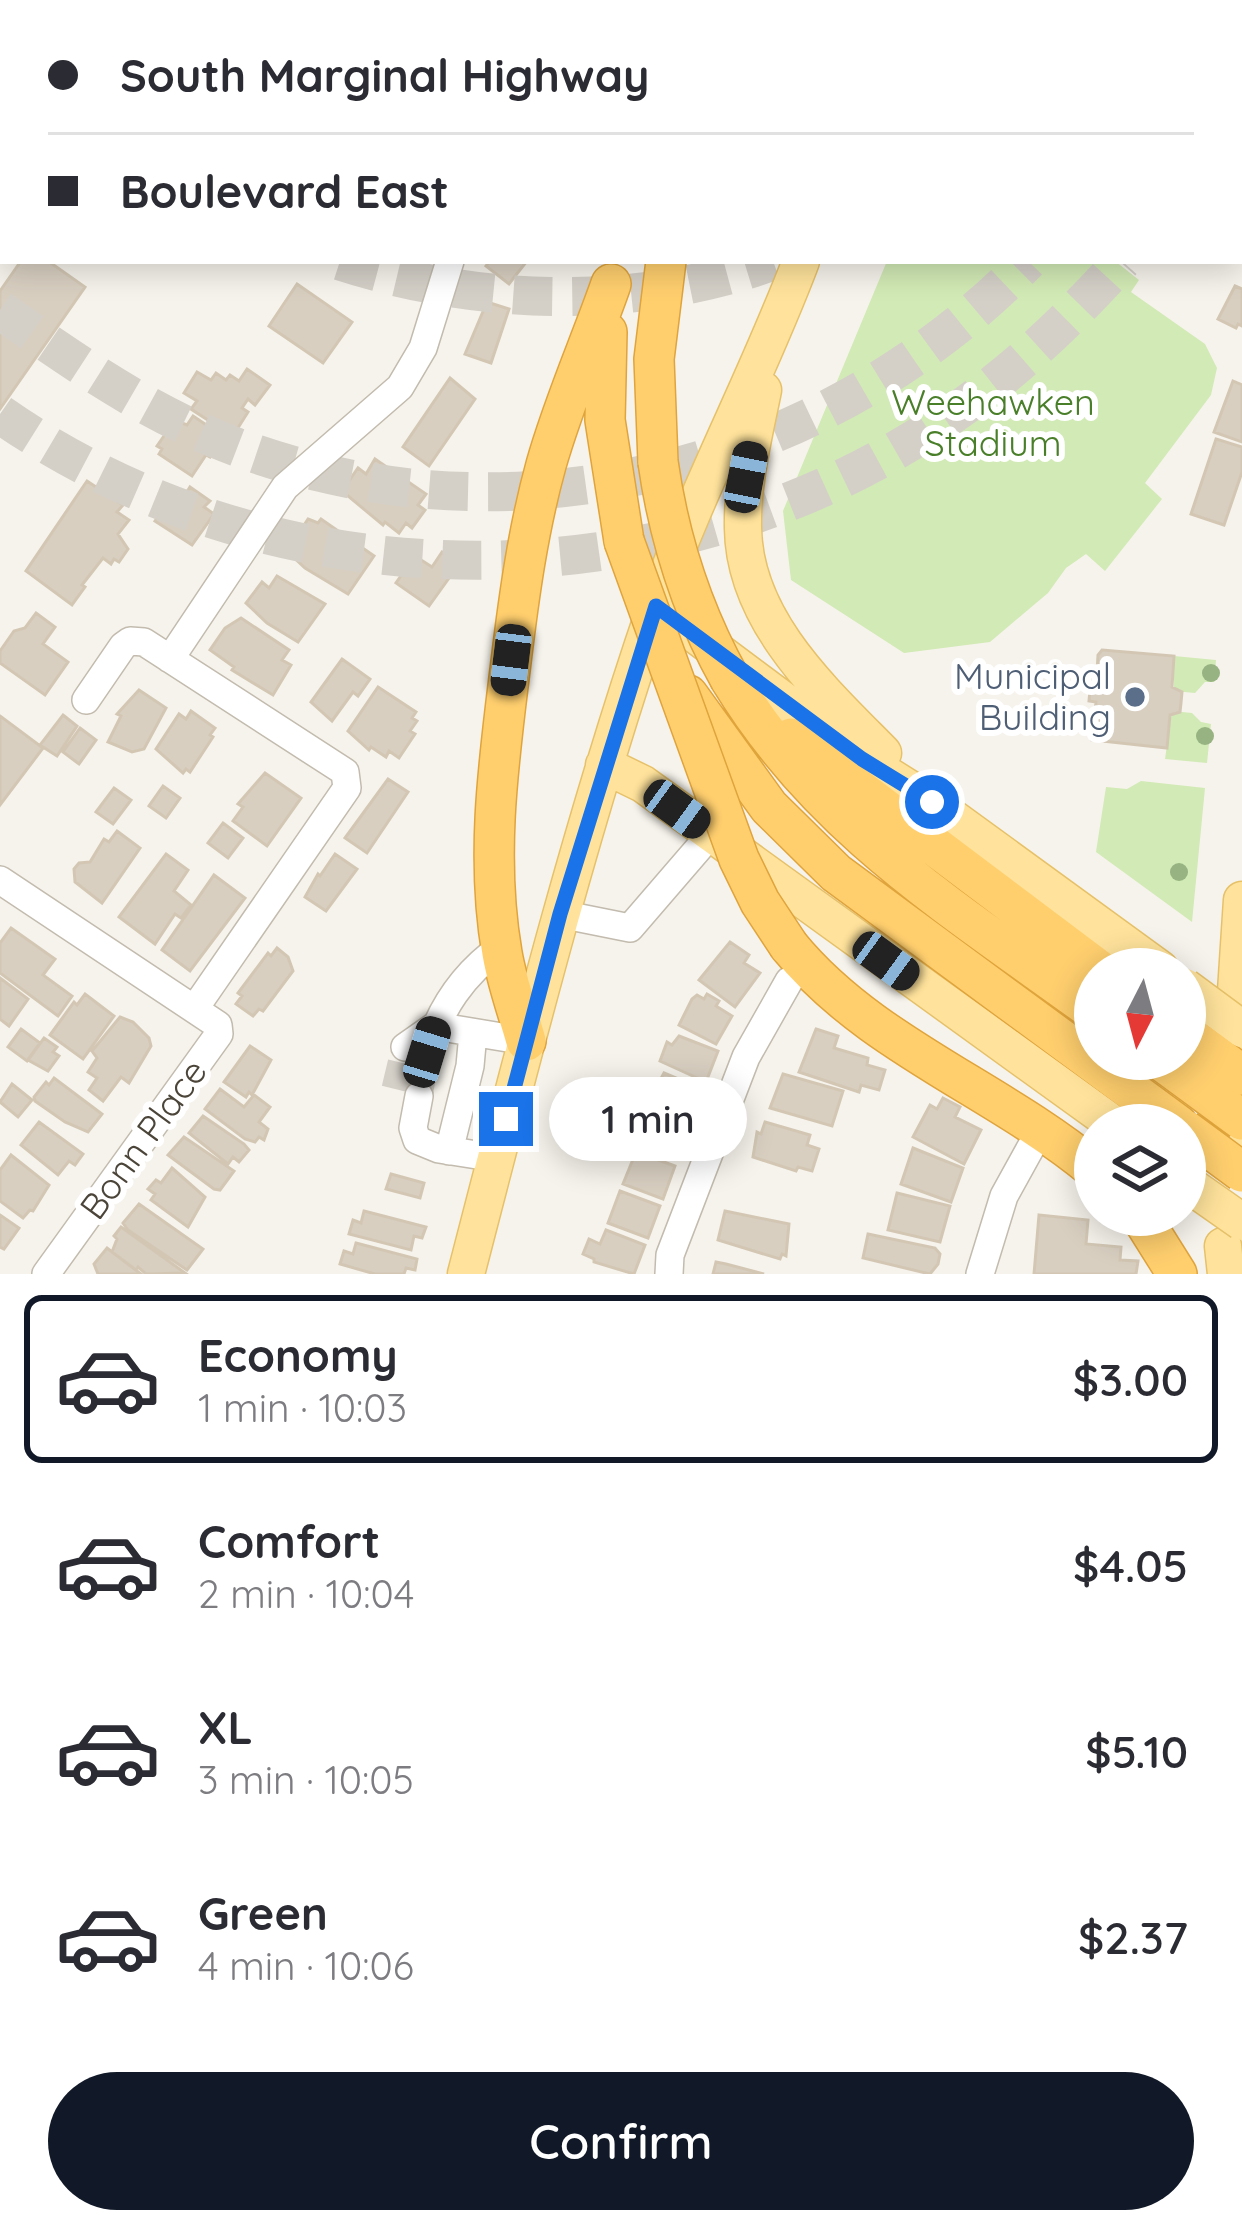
<!DOCTYPE html>
<meta charset="utf-8">
<style>
:root{--surface:#fff;--page:#f2f2f3;--text:#2b2b33;--muted:#7c7c81;--line:#e1e1e2;--accent:#111827}
body{margin:0;font-family:Quicksand,sans-serif;background:var(--page);color:var(--text);height:100vh;display:flex;flex-direction:column;font-size:45px;white-space:nowrap}
*{box-sizing:border-box;margin:0}
p{font-size:39px;color:var(--muted)}
.icon{flex:none;width:66px;height:66px;fill:none;stroke:currentColor;stroke-width:2;stroke-linecap:round;stroke-linejoin:round}
.map{position:relative;height:1274px;overflow:hidden}
.side{display:flex;flex-direction:column;background:var(--surface);flex:1}
.side>*{flex:none}
.top-card{position:absolute;left:0px;top:0px;width:1242px;height:264px;box-shadow:0 6px 30px #0003;display:grid;align-content:center;height:264px;padding:0 48px;background:var(--surface)}
.needle{width:78px;rotate:186deg}
.controls{position:absolute;left:1074px;top:948px;display:grid;gap:24px}
.controls a{display:grid;place-items:center;width:132px;height:132px;border-radius:50%;background:var(--surface);box-shadow:0 6px 30px #0003;font-size:60px}
.end{position:absolute;width:54px;height:54px;margin:-27px;border:15px solid #1a73e8;background:#fff;box-shadow:0 0 0 6px #fff}
.from{border-radius:50%}
.bubble{position:absolute;height:84px;border-radius:42px;background:var(--surface);box-shadow:0 6px 30px #0003;font-size:39px;font-weight:600;line-height:84px;text-align:center}
.car{position:absolute;width:36px;height:72px;margin:-36px -18px;border-radius:15px;box-shadow:0 0 9px 3px #0007;background:linear-gradient(#222 24%,#8ab4d8 0 40%,#222 0 76%,#8ab4d8 0 86%,#222 0)}
.top-card b{display:flex;align-items:center;gap:42px;height:114px;font-size:45px}
.top-card b+b{border-top:3px solid var(--line)}
.top-card i{width:30px;height:30px;background:var(--text)}
ul{padding:21px 0 0;list-style:none}
li{display:flex;align-items:center;gap:36px;height:168px;margin:0 24px 18px;padding:0 24px;border:6px solid transparent;border-radius:18px}
li div{flex:1}
li b{display:block;font-size:45px}
li em{font-style:normal;font-weight:600}
li.selected{border-color:var(--accent)}
li>.icon{width:108px;height:108px;stroke-width:1.5}
.button{display:flex;gap:24px;margin-top:auto;padding:24px 48px}
.button a{flex:1;height:138px;border-radius:72px;background:var(--accent);color:#fff;font-size:48px;font-weight:600;line-height:138px;text-align:center}
.map>svg:first-child{display:block}
.green{fill:#d2eab5}
.building{fill:#d8cfc1;stroke:#d3c7b4;stroke-width:3}
.lines{fill:none;stroke-linecap:round;stroke-linejoin:round}
.minor-tunnel{stroke:#d4d0c8;stroke-width:27;stroke-dasharray:27 14;stroke-linecap:butt}
.highway-tunnel{stroke:#d4d0c8;stroke-width:39;stroke-dasharray:39 20;stroke-linecap:butt}
.minor-casing{stroke:#c2bbae;stroke-width:30}
.major-casing{stroke:#e6c16a;stroke-width:39}
.highway-casing{stroke:#e0a43c;stroke-width:42}
.minor{stroke:#fff;stroke-width:27}
.major{stroke:#ffe39c;stroke-width:36}
.highway{stroke:#ffcf6e;stroke-width:39}
.tram{stroke:#9a9a9a;stroke-width:3}
.major-bridge-casing{stroke:#e6c16a;stroke-width:39;stroke-linecap:butt}
.highway-bridge-casing{stroke:#e0a43c;stroke-width:42;stroke-linecap:butt}
.major-bridge{stroke:#ffe39c;stroke-width:36}
.highway-bridge{stroke:#ffcf6e;stroke-width:39}
.tree{fill:#97b381}
.route{stroke:#1a73e8;stroke-width:15}
.service-dot{fill:#5c6f8a;stroke:#fff;stroke-width:4.5}
.labels{text-anchor:middle;stroke-width:12;stroke-linejoin:round;paint-order:stroke}
.park-label{font-size:36px;fill:#4a7f2a;stroke:#fff}
.service-label{font-size:36px;fill:#4e5e75;stroke:#fff;text-anchor:end}
.street-label{font-size:36px;fill:#4b4439;stroke:#fff}
</style>
<div class="map">
<svg width="1242" height="1274" viewBox="0 0 1242 1274">
<rect width="100%" height="100%" fill="#f6f3ec"/>
<!-- green -->
<path class="green" d="M887,261h228l24,19 -8,12 74,52 12,24 -6,27 -66,88 17,16 -57,72 -19,-17 -20,14 -18,25 -58,49 -86,11 -113,-73 -8,-69z
M1174,656l42,4 -2,22h-9l-10,11 -21,-2z
M1172,711l20,2 9,9 10,2 -4,39 -42,-4z
M1141,781l64,7 -13,134 -96,-70 10,-65 21,2z"/>
<!-- building -->
<path class="building" d="M423,0h92l2,3h-89z
M21,261h27l37,26 -85,122v-118z
M490,261h37l-18,23 -23,-18z
M297,284l55,38 -29,41 -54,-37z
M1235,286l7,3v37l-4,-2 -2,4 -18,-9z
M487,302l22,7 -18,54 -26,-9z
M247,369l23,16 -15,20 -7,-6 -6,9 6,4 -12,19 -7,-4 -3,5 -35,-23 6,-8 -13,-8 13,-21 14,8 5,-7 10,7 4,-5 9,6z
M450,378l25,21 -46,67 -26,-19z
M1233,381l9,4v57l-28,-10z
M193,416l21,14 -6,8 9,9 -7,10 -4,-2 -14,21 -33,-22 3,-5 -5,-3 18,-26 12,5z
M1216,439l26,8v25l-18,53 -33,-11z
M375,459l51,35 -8,11 7,5 -13,18 -6,-5 -7,10 -14,-11 -2,3 -41,-34 16,-23 8,6z
M87,481l36,24 -6,7 12,8 -11,14 10,15 -9,13 -5,-3 -3,5 -8,-6 -21,27 3,2 -13,18 -46,-34z
M190,487l20,14 -6,6 10,7 -22,31 -37,-24 2,-3 -6,-4 11,-16 6,4 9,-12 8,5z
M308,519l10,4 3,-4 53,37 -26,38 -43,-26 -18,-17z
M442,552l17,12 -30,42 -33,-23 19,-27 17,11z
M277,576l48,28 -27,38 -31,-19 -21,-20 16,-21 7,6z
M36,613l19,14 -12,17 25,18 -23,33 -45,-32v-12l14,-20 11,-3z
M241,618l48,32 -7,10 9,5 -18,30 -41,-25 2,-3 -24,-17 15,-22z
M1102,650l72,6 -2,31 10,5 -1,11 -1,9 -10,3 -3,33 -75,-8 4,-38 -7,-1 1,-11h6l2,-35z
M342,659l28,20 -12,17 -5,-4 -21,29 -21,-19z
M378,687l38,25 -4,6 5,3 -7,10 5,3 -16,24 -10,-7 -3,6 -15,-10 -2,3 -21,-19z
M139,690l27,18 -22,41 -12,3 -24,-10 13,-26 -4,-2z
M191,711l24,17 -5,7 3,2 -23,35 -4,-3 -3,4 -27,-24 23,-35 7,5z
M63,715l14,11 -20,30 -17,-11z
M0,716l43,32 -43,57z
M80,728l16,12 -17,24 -16,-12z
M265,773l36,25 -34,48 -34,-25 10,-14 -5,-3z
M388,779l20,13 -41,61 -22,-15z
M163,786l17,12 -14,20 -17,-12z
M114,788l17,12 -18,24 -17,-12z
M223,823l20,15 -15,20 -20,-15z
M117,831l23,17 -38,55 -27,-21 -1,-13 5,-6 11,-1 14,-23 5,3z
M166,854l22,16 -14,21 17,14 -10,13 -6,-4 -20,30 -36,-27z
M335,854l22,15 -31,42 -21,-14 13,-23 2,2z
M214,875l31,23 -55,73 -28,-21z
M11,928l44,31 -12,16 29,21 -14,20 -58,-43v-30z
M730,942l19,13 -5,8 16,10 -25,34 -36,-27z
M277,948l11,9 5,14 -30,40 -4,-2 -6,7 -17,-12 6,-8 -4,-3 30,-40 3,3z
M0,978l28,21 -19,27 -9,-7z
M85,994l29,22 -31,43 -33,-24 24,-33 3,3z
M707,994l12,7 -3,5 16,10 -16,28 -37,-19 13,-26 5,-4 7,4z
M120,1017l13,5 16,16 2,8 -22,37 -8,-6 -18,24 -14,-11 8,-12 -9,-6 9,-14 -5,-7z
M21,1029l19,14 -13,18 -19,-14z
M816,1029l22,7 -4,12 34,10 -1,7 18,5 -6,20 -18,-5 -2,7 -60,-20z
M679,1036l39,15 -12,31 -46,-21 7,-19 5,3z
M44,1038l13,9 -4,5 6,4 -11,15 -20,-11z
M250,1046l21,14 -19,35 -3,-3 -3,5 -22,-15z
M664,1073l41,17 -12,31 -47,-17 7,-22 5,2z
M783,1074l60,17 -11,35 -62,-18z
M54,1078l48,36 -14,18 -23,-10 -30,-21 -1,-4 12,-15 3,3z
M12,1084l20,16 -14,17 -18,-15z
M220,1089l24,18 10,-12 16,12 -11,15 9,7 -4,11 -5,-3 -4,5 -10,-3 -40,-30z
M943,1098l17,9 -5,10 26,13 -17,34 -51,-27 17,-32 7,4z
M650,1111l39,15 -12,33 -39,-15 -3,-6z
M203,1116l41,28 5,6 -10,12 -6,-5 -5,7 -39,-31z
M39,1122l44,32 -8,11 -6,-4 -11,14 -37,-30z
M765,1122l45,13 -3,10 12,4 -7,22 -14,-4 -2,4 -43,-14 4,-25 4,2z
M184,1137l50,34 -14,19 -6,-1 -46,-34z
M913,1148l50,20 -12,34 -50,-18z
M636,1152l39,14 -12,33 -40,-15z
M11,1155l38,30 -16,26 -3,-1 -7,8 -23,-17v-31z
M172,1168l33,29 -17,30 -37,-27 4,-6 -7,-5 8,-9 5,3z
M391,1174l33,9 -4,15 -34,-9z
M620,1191l40,15 -12,32 -40,-15z
M897,1193l53,13 -10,36 -52,-12z
M139,1204l64,45 -16,21 -59,-40 -5,-7z
M364,1211l62,16 -4,11 -8,-2 -3,14 -62,-16 4,-14 8,3z
M725,1211l64,13 -3,32 -4,-2 -2,5 -62,-19z
M0,1215l19,13 -15,21 -4,-2z
M1039,1215l49,5 -2,24 35,3 -1,13 18,1 -2,13h-102z
M121,1227l64,46 -39,1 -8,-7 -2,3 -24,-18 5,-13 -3,-3z
M606,1230l39,15 -11,29 -40,-12v-3l-11,-5 6,-15 11,5z
M868,1234l67,14 5,6 -2,10 -8,10 -67,-16z
M356,1243l61,16 -2,11 -9,-2 -2,6h-29l-35,-10 4,-13 9,3z
M107,1248l5,4 29,22h-43l-4,-10z
M716,1262l10,2 38,10h-51z"/>
<g class="lines">
<!-- minor-tunnel -->
<path class="minor-tunnel" d="M395,1089l10,-42
M419,1096l8,-44"/>
<!-- highway-tunnel -->
<path class="highway-tunnel" d="M0,56l3,2
M340,261c139,45 295,50 433,0
M0,310c73,51 143,100 226,133 278,109 596,30 802,-182
M0,414c279,195 674,195 953,0 64,-44 118,-96 169,-153"/>
<!-- minor casing -->
<g class="minor-casing">
<path id="minor" d="M153,3l2,-3
M546,3l1,-3
M0,230l3,-4
M170,659l115,-172 115,-100 23,-39 27,-87
M86,700l37,-54 7,-5 14,1 201,130 2,16 -152,220
M0,880l218,145 1,9 -173,240
M560,914l70,14 81,-94
M405,1047l30,-21 91,15
M427,1052c13,-44 36,-78 74,-105
M419,1096l-6,32 4,12 22,9 57,9
M449,1151l21,-85 3,-33
M669,1274l1,-19 76,-198 43,-76
M980,1274l24,-78 37,-67"/>
</g>
<!-- major casing -->
<g class="major-casing">
<path id="major" d="M902,3l1,-3
M763,390c-9,45 -21,91 -20,138 1,93 80,164 140,225
M657,606l205,153 70,44 228,166
M604,765l39,19 472,341
M1236,1140l-3,-103 9,-137
M1223,1246l3,28
M466,1274c58,-224 115,-449 190,-668 41,-118 101,-228 145,-345"/>
</g>
<!-- highway casing -->
<g class="highway-casing">
<path id="highway" d="M684,3l1,-3
M735,3l1,-3
M1114,3l2,-3
M1210,3l2,-3
M1239,16l3,-3
M1239,118l3,-4
M607,332l-2,88 19,121
M658,462l-4,-103 12,-98
M730,679c90,150 227,232 365,333
M688,695l81,112 67,66 342,252
M791,738l307,231
M789,946c81,99 209,143 306,224
M526,1041c-8,-29 -19,-58 -24,-88 -17,-97 -3,-194 9,-291 8,-66 17,-132 35,-197 17,-61 44,-121 65,-181
M1140,1215l37,59"/>
</g>
<!-- minor -->
<use href="#minor" class="minor"/>
<!-- major -->
<use href="#major" class="major"/>
<!-- highway -->
<use href="#highway" class="highway"/>
<!-- tram -->
<path class="tram" d="M87,3l2,-3
M107,3l2,-3
M0,129l3,-4
M0,160l3,-5"/>
<!-- major-bridge casing -->
<g class="major-bridge-casing">
<path id="major-bridge" d="M1185,987l57,42
M1185,1182l57,40"/>
</g>
<!-- highway-bridge casing -->
<g class="highway-bridge-casing">
<path id="highway-bridge" d="M658,462c11,77 34,149 72,217
M624,541l115,318 21,43 29,44
M1185,1033l57,42
M1159,1059l83,61
M1185,1130l57,42"/>
</g>
<!-- major-bridge -->
<use href="#major-bridge" class="major-bridge"/>
<!-- highway-bridge -->
<use href="#highway-bridge" class="highway-bridge"/>
</g>
<!-- trees -->
<g class="tree">
<circle cx="1211" cy="673" r="9"/>
<circle cx="1205" cy="736" r="9"/>
<circle cx="1179" cy="872" r="9"/>
</g>
<g class="lines">
<!-- route -->
<path class="route" d="M506,1119l54,-205 96,-308 206,153 70,43"/>
</g>
<!-- markers -->
<circle class="service-dot" cx="1135" cy="697" r="12"/>
<g class="labels">
<!-- park labels -->
<g class="park-label">
<text x="993" y="415">Weehawken<tspan x="993" dy="41">Stadium</tspan></text>
</g>
<!-- service labels -->
<g class="service-label">
<text x="1111" y="689">Municipal<tspan x="1111" dy="41">Building</tspan></text>
</g>
<!-- street labels -->
<g class="street-label">
<text transform="translate(143 1139) rotate(-54)" y="13">Bonn Place</text>
</g>
</g>
</svg>
<div class="controls">
<a><svg class="needle" viewBox="-14 -14 28 28"><path d="M0-13l5 13h-10z" fill="#e53935"/><path d="M0 13l5-13h-10z" fill="#7c7c81"/></svg></a>
<a><svg class="icon" aria-label="layers" viewBox="0 0 24 24"><path d="M12 4l9 5-9 5-9-5zM3 14l9 5 9-5"/></svg></a>
</div>
<i class="end from" style="left:932px;top:802px"></i>
<i class="end" style="left:506px;top:1119px"></i>
<div class="bubble" style="left:549px;top:1077px;width:198px">1 min</div>
<i class="car" style="left:746px;top:477px;rotate:11deg"></i>
<i class="car" style="left:511px;top:660px;rotate:187deg"></i>
<i class="car" style="left:677px;top:809px;rotate:126deg"></i>
<i class="car" style="left:886px;top:961px;rotate:126deg"></i>
<i class="car" style="left:427px;top:1052px;rotate:17deg"></i>
<div class="top-card">
<b><i class="from"></i>South Marginal Highway</b>
<b><i></i>Boulevard East</b>
</div>
</div>
<section class="side">
<ul>
<li class="selected"><svg class="icon" aria-label="car" viewBox="0 0 24 24"><path d="M5 17H2v-5l4-1 3-4h7l3 4 3 1v5h-3M9 17h6M6 11h13"/><circle cx="7" cy="17" r="2"/><circle cx="17" cy="17" r="2"/></svg><div><b>Economy</b><p>1 min · 10:03</p></div><em>$3.00</em></li>
<li><svg class="icon" aria-label="car" viewBox="0 0 24 24"><path d="M5 17H2v-5l4-1 3-4h7l3 4 3 1v5h-3M9 17h6M6 11h13"/><circle cx="7" cy="17" r="2"/><circle cx="17" cy="17" r="2"/></svg><div><b>Comfort</b><p>2 min · 10:04</p></div><em>$4.05</em></li>
<li><svg class="icon" aria-label="car" viewBox="0 0 24 24"><path d="M5 17H2v-5l4-1 3-4h7l3 4 3 1v5h-3M9 17h6M6 11h13"/><circle cx="7" cy="17" r="2"/><circle cx="17" cy="17" r="2"/></svg><div><b>XL</b><p>3 min · 10:05</p></div><em>$5.10</em></li>
<li><svg class="icon" aria-label="car" viewBox="0 0 24 24"><path d="M5 17H2v-5l4-1 3-4h7l3 4 3 1v5h-3M9 17h6M6 11h13"/><circle cx="7" cy="17" r="2"/><circle cx="17" cy="17" r="2"/></svg><div><b>Green</b><p>4 min · 10:06</p></div><em>$2.37</em></li>
</ul>
<div class="button"><a>Confirm</a></div>
</section>
